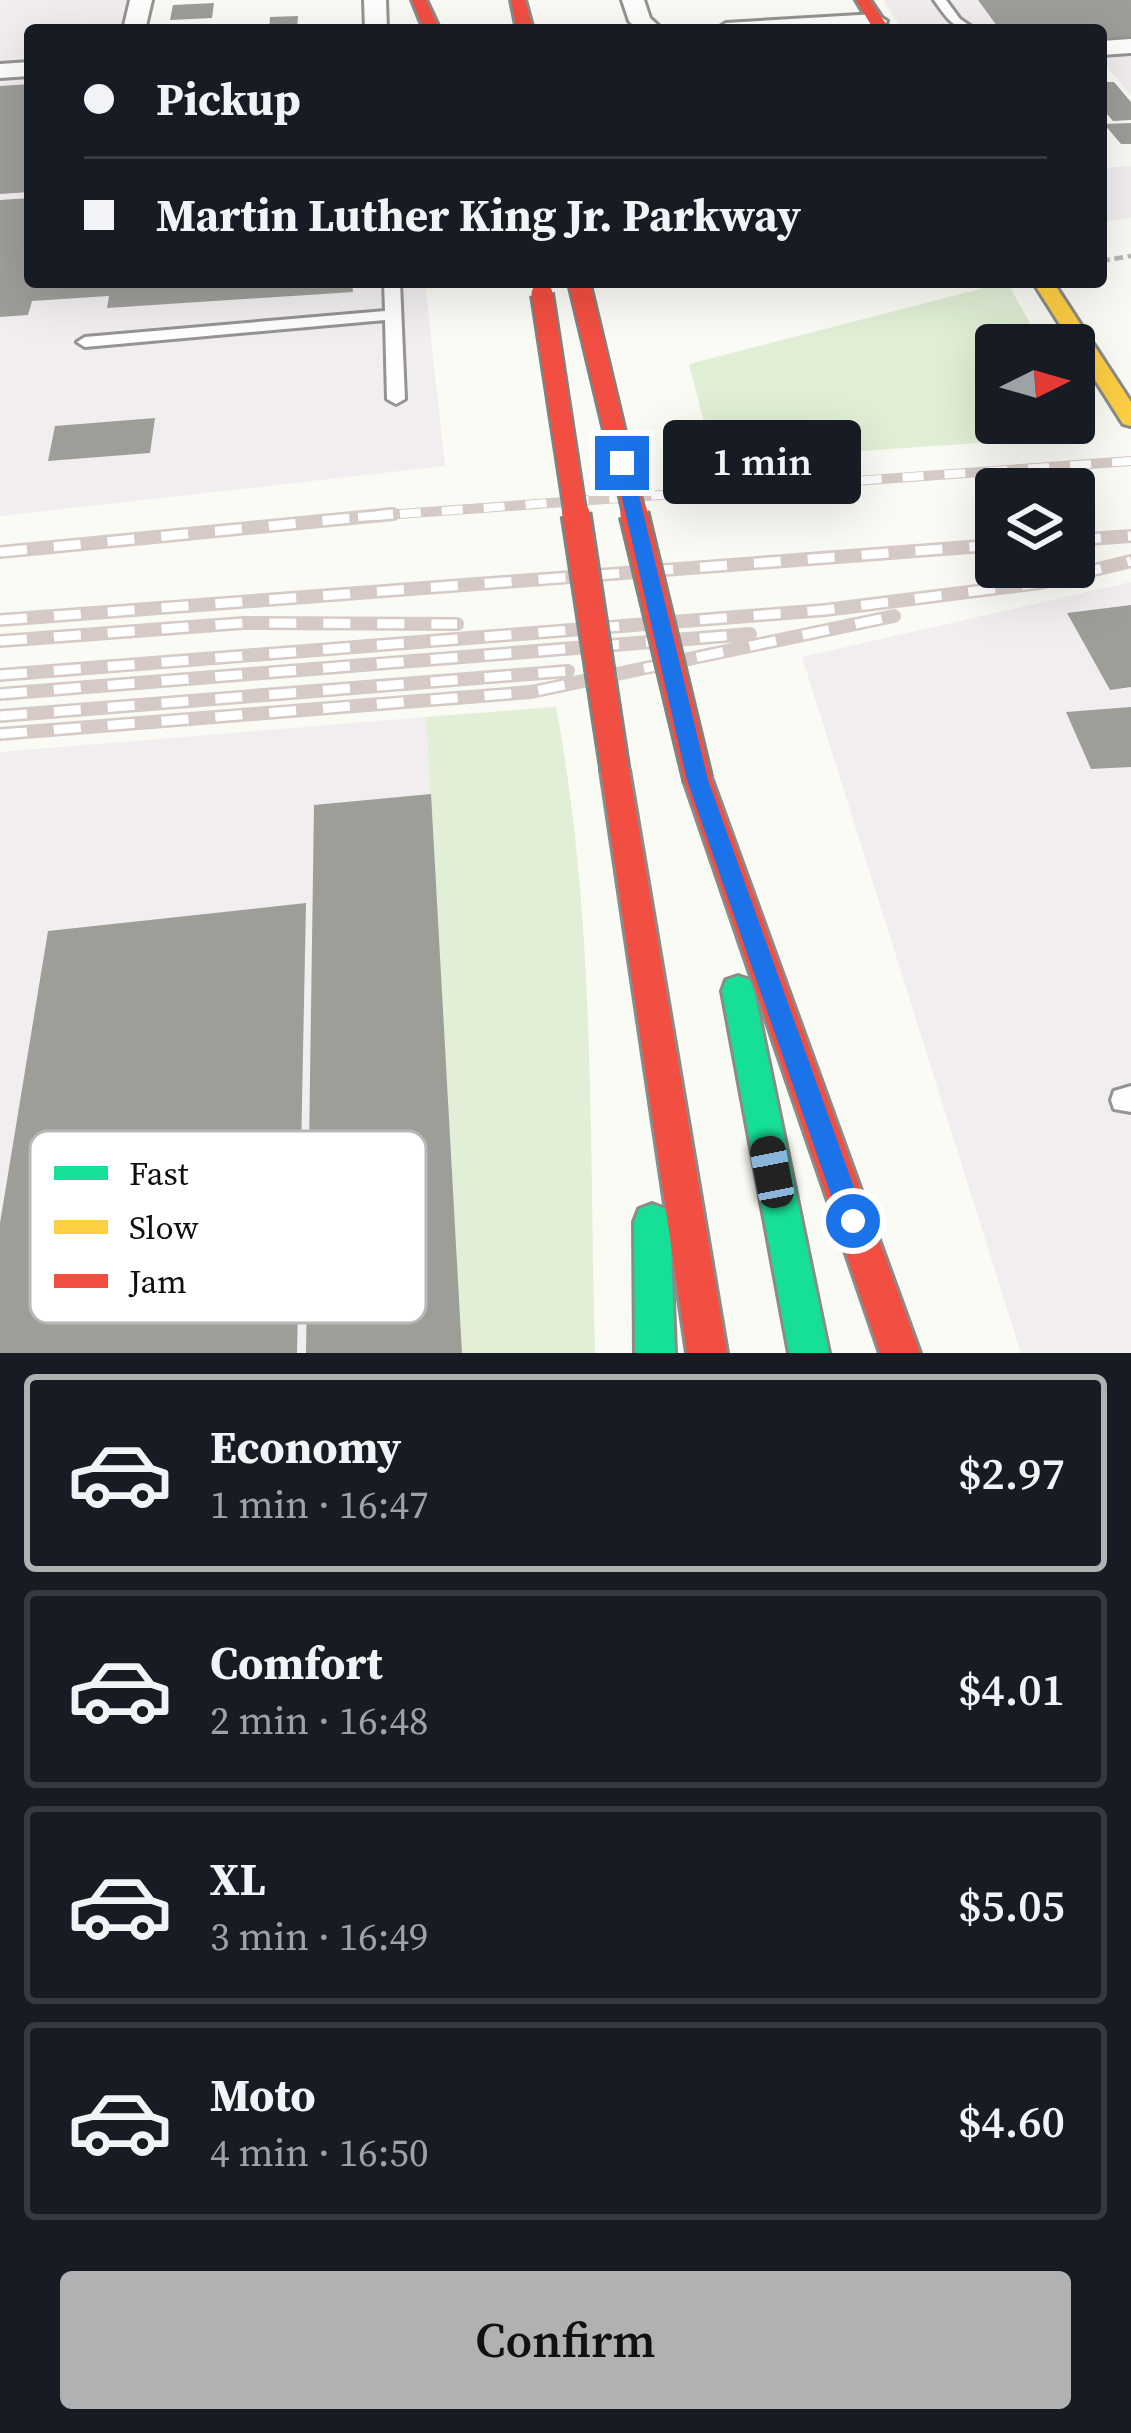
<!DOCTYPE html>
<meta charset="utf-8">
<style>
:root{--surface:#171b24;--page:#20242c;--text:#f1f3f6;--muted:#9ea1a6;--line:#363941;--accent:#b0b1b2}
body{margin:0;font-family:"Source Serif 4",serif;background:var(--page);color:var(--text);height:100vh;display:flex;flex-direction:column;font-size:45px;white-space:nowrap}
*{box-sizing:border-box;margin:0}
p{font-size:39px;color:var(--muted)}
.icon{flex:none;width:66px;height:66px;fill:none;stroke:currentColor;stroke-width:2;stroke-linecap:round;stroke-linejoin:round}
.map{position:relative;height:1353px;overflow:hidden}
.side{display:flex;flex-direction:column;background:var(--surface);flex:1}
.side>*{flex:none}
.guide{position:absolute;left:24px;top:24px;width:1083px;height:264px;border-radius:12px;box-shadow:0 12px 48px #0002;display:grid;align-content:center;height:264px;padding:0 60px;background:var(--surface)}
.needle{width:78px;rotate:85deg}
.controls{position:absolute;left:975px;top:324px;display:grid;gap:24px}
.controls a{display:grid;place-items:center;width:120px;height:120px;border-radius:12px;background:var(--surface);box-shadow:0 12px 48px #0002;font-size:60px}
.end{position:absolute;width:54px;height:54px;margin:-27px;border:15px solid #1a73e8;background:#fff;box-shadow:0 0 0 6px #fff}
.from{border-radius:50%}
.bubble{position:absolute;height:84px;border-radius:12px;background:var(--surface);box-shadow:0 12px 48px #0002;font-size:39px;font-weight:600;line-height:84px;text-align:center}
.car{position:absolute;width:36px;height:72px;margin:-36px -18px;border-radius:15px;box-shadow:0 0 9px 3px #0007;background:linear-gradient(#222 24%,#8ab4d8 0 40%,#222 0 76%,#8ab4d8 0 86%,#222 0)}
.guide b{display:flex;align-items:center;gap:42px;height:114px;font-size:45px}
.guide b+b{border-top:3px solid var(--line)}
.guide i{width:30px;height:30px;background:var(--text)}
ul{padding:21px 0 0;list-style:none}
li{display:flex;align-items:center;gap:36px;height:198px;margin:0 24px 18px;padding:0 36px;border:6px solid var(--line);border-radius:12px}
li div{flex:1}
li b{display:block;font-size:45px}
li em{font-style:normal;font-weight:600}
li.on{border-color:var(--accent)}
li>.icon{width:108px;height:108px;stroke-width:1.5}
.button{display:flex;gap:24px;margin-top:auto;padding:24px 60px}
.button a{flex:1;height:138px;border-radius:12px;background:var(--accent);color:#111;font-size:48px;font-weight:600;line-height:138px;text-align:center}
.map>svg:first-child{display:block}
.industrial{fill:#f2eeef}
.green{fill:#e0efd6}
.building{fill:#9e9e99}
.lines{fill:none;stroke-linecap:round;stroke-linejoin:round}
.lane-casing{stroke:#949592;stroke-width:6}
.street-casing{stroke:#949592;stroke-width:6}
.fast-casing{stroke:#8b8b88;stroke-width:6}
.slow-casing{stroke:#8b8b88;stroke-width:6}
.jam-casing{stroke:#8b8b88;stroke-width:6}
.path{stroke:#b8b8b7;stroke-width:4.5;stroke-dasharray:9 4.5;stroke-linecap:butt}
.lane{fill:#fefefd;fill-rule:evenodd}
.street{fill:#fefefd;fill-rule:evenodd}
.fast{fill:#16e098;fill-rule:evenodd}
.slow{fill:#ffcf43;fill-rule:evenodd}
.jam{fill:#f24e42;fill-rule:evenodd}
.rail-far1-casing{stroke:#d6cac6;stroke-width:10}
.rail-casing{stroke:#d6cac6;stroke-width:14}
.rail-far1{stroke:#fff;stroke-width:8;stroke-dasharray:21;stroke-linecap:butt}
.rail{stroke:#fff;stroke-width:9;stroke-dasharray:27;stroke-linecap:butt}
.jam-bridge-far1-casing{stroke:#82827f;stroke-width:26;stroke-linecap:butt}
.jam-bridge-casing{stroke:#82827f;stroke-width:33;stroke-linecap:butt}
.jam-bridge-far1{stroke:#f24e42;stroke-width:21}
.jam-bridge{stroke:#f24e42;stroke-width:27}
.route{fill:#1a73e8}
.key{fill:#fff;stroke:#b7b7b7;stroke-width:3}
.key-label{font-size:33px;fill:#0e0e0e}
</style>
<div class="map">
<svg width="1131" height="1353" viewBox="0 0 1131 1353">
<rect width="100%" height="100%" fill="#fafbf4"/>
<!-- industrial -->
<path class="industrial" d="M0,0h130l-8,30h-92v252h395l20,184 -445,50z
M883,0h248v95l-30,-35v-30h-199z
M1131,166v52l-30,4v-54z
M1131,582v771h-110l-219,-696z
M426,717l36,636h-462v-601z"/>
<!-- green -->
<path class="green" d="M1007,282l35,63h-46v78h78v-21l19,33 -379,26 -25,-97z
M556,707c40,212 33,431 39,646h-133l-36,-636z"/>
<!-- building -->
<path class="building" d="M978,0h153v38l-30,2v-10l-13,-4 -88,4z
M214,3l-2,15 -42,2 3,-15z
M298,16l-1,14h-28l1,-13z
M1101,82h13l17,20v18l-18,1 -12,-14z
M30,84v108l-30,2v-108z
M1131,123v21h-10l-17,-20z
M30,198v84h322l1,10 -246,16 2,-12 -77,5 -4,14 -28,2v-117z
M155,418l-5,35 -102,8 7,-35z
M1131,605v82l-21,3 -43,-77z
M1131,707v60l-40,2 -25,-57z
M431,794l31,559h-156l8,-548z
M306,903l-9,450h-297v-130l48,-292z"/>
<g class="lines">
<!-- lane casing -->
<g class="lane-casing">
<path id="lane" d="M934,0h12l14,19 16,11c-23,0 -29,-12 -42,-30z
M384,282h16l5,117 -9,5 -9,-5 -2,-79 -300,27 -8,-5 8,-5 300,-26z
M1131,1086v26l-17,-3 -3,-9 3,-9z"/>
</g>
<!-- street casing -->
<g class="street-casing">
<path id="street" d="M130,0h22l-7,30h-22z
M364,0h22l1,30h-22z
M622,0h22l6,18 13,12h-25l-9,-9z
M876,14l11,7 -3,5 -169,4 11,-7z
M1131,39v14l-30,2v-14z
M30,62v14l-30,2v-14z"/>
</g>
<!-- fast casing -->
<g class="fast-casing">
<path id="fast" d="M738,976l12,4 4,11 75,362h-40l-67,-362 4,-11z
M652,1204l13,5 5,13 5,131h-40l-1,-131 5,-13z"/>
</g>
<!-- slow casing -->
<g class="slow-casing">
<path id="slow" d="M1033,282h20l78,120v24l-8,-2z"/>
</g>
<!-- jam casing -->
<g class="jam-casing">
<path id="jam" d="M412,0h14l14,30h-16z
M511,0h14l8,30h-16z
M856,0h14l20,30h-16z
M615,758l10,4 4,8 98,583h-40l-86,-583 4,-8z
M698,768l10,4 4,8 208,573h-40l-196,-573 4,-8z"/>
</g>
<!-- path -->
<path class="path" d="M1101,261l30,-5"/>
<!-- lane -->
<use href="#lane" class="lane"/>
<!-- street -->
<use href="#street" class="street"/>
<!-- fast -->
<use href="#fast" class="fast"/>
<!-- slow -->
<use href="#slow" class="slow"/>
<!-- jam -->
<use href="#jam" class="jam"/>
<!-- rail-far1 casing -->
<g class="rail-far1-casing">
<path id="rail-far1" d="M358,517l773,-56"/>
</g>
<!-- rail casing -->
<g class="rail-casing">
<path id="rail" d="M1074,540l57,-4
M0,552l393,-38
M0,620l996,-75
M0,641l244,-18 213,1
M0,675l825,-65 215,-27 91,-22
M0,694l750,-60
M0,716l568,-45
M0,734l531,-42 363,-76"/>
</g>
<!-- rail-far1 -->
<use href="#rail-far1" class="rail-far1"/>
<!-- rail -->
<use href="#rail" class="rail"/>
<!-- jam-bridge-far1 casing -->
<g class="jam-bridge-far1-casing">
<path id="jam-bridge-far1" d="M579,282l56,235
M542,294l34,223"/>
</g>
<!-- jam-bridge casing -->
<g class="jam-bridge-casing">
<path id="jam-bridge" d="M576,514l39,256
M634,514l64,266"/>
</g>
<!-- jam-bridge-far1 -->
<use href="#jam-bridge-far1" class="jam-bridge-far1"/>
<!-- jam-bridge -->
<use href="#jam-bridge" class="jam-bridge"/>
</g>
<!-- route -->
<path class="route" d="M622,458l9,5 77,317 158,441 -3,9 -10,4 -9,-4 -4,-9 -153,-441 -73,-317z"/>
<!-- legend -->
<rect x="30" y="1131" width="396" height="192" rx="18" class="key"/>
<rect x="54" y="1166" width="54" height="14" fill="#16e098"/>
<rect x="54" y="1220" width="54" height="14" fill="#ffcf43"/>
<rect x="54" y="1274" width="54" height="14" fill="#f24e42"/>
<g class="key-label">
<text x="129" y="1185">Fast</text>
<text x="129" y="1239">Slow</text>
<text x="129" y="1293">Jam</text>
</g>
</svg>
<div class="controls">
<a><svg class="needle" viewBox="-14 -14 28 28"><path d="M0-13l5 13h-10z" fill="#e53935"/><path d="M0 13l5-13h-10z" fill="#9ea1a6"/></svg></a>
<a><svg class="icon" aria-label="layers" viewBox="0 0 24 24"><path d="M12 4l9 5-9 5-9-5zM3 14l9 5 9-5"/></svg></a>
</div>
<i class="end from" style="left:853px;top:1221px"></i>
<i class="end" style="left:622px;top:463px"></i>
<div class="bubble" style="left:663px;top:420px;width:198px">1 min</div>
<i class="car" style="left:772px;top:1172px;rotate:349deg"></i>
<div class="guide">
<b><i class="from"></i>Pickup</b>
<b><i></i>Martin Luther King Jr. Parkway</b>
</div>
</div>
<section class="side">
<ul>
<li class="on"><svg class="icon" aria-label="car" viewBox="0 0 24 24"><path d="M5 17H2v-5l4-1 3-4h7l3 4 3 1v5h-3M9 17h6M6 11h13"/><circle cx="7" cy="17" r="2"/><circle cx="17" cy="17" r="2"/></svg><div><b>Economy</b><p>1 min · 16:47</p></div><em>$2.97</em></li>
<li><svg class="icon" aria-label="car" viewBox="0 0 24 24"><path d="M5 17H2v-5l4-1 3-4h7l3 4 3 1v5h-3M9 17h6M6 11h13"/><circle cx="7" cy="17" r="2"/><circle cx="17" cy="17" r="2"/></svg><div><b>Comfort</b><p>2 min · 16:48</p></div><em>$4.01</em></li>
<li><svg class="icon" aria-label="car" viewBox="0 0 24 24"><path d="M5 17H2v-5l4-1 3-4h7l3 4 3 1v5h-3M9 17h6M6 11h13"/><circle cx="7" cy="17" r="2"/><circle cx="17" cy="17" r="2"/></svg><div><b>XL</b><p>3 min · 16:49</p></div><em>$5.05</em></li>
<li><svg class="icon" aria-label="car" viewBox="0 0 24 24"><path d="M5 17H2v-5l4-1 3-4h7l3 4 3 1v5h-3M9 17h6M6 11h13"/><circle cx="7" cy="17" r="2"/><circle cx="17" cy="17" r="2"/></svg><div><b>Moto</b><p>4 min · 16:50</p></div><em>$4.60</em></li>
</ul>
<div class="button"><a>Confirm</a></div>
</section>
